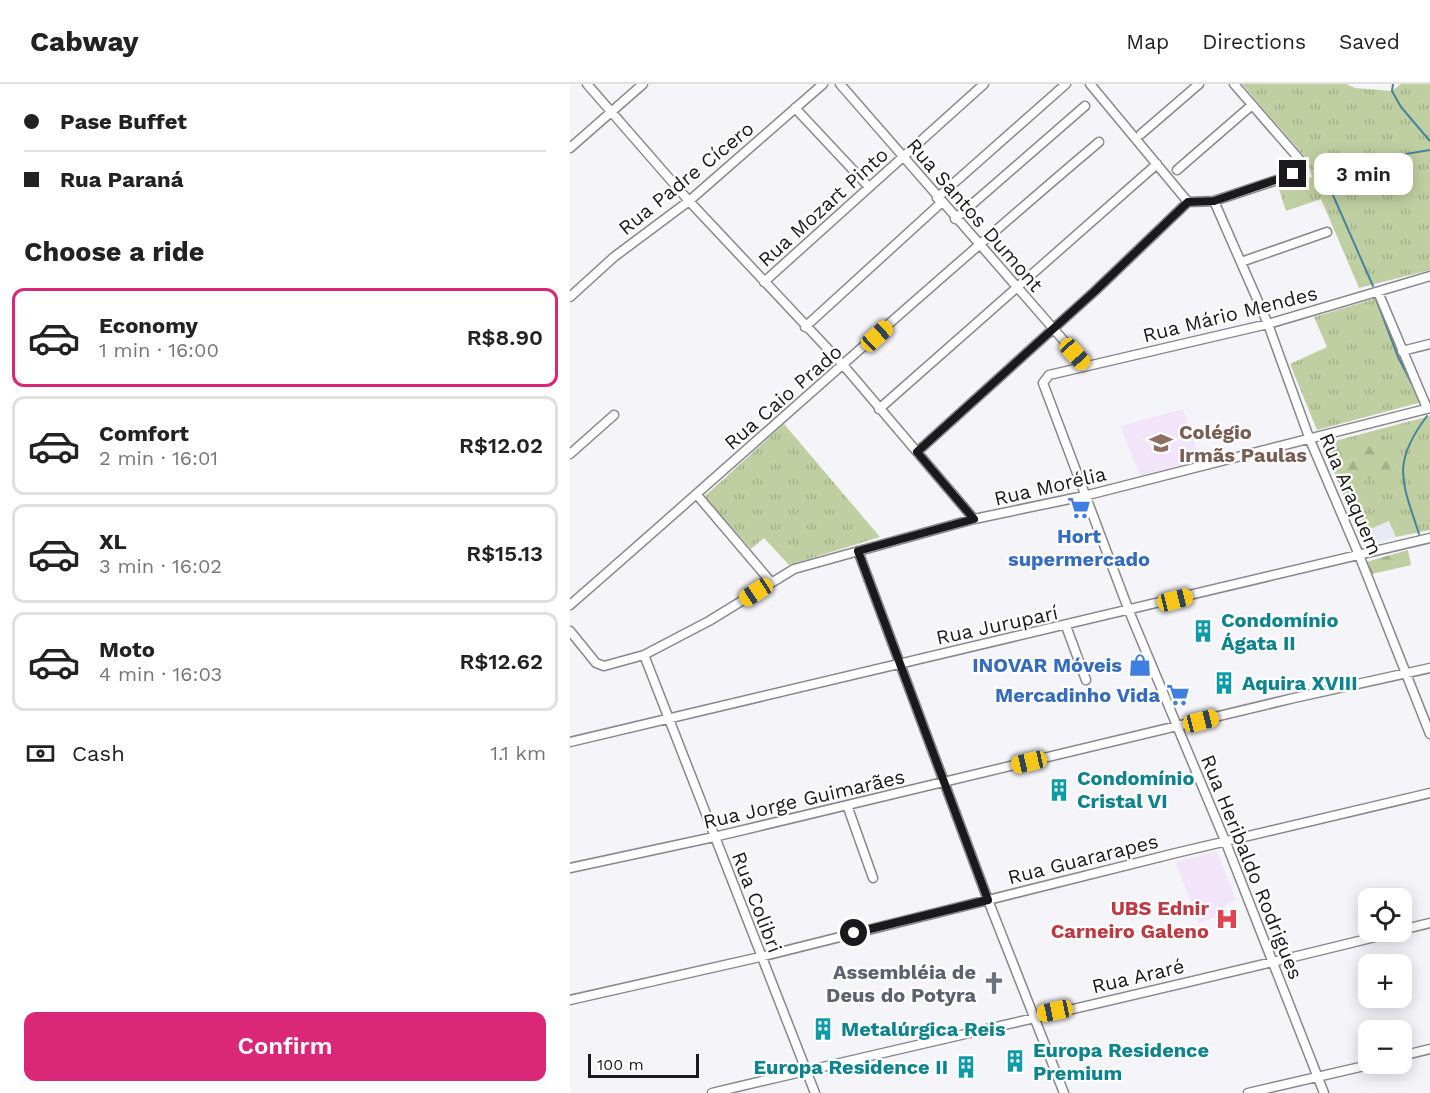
<!DOCTYPE html>
<meta charset="utf-8">
<style>
:root{--surface:#fff;--page:#f6f6f6;--text:#222;--muted:#767676;--line:#e0e0e0;--accent:#db2777}
body{margin:0;font-family:"Work Sans",sans-serif;background:var(--page);color:var(--text);height:100vh;display:flex;flex-direction:column;font-size:22px;white-space:nowrap}
*{box-sizing:border-box;margin:0}
p{font-size:20px;color:var(--muted)}
.icon{flex:none;width:33px;height:33px;fill:none;stroke:currentColor;stroke-width:2;stroke-linecap:round;stroke-linejoin:round}
.map{position:relative;flex:1;overflow:hidden}
.details{display:flex;flex-direction:column;background:var(--surface);width:570px}
.details>*{flex:none}
.banner{display:grid;align-content:center;height:132px;padding:0 24px;background:var(--surface)}
.controls{position:absolute;left:788px;top:804px;display:grid;gap:12px}
.controls a{display:grid;place-items:center;width:54px;height:54px;border-radius:12px;background:var(--surface);box-shadow:0 3px 15px #0003;font-size:30px}
.scale{position:absolute;left:18px;bottom:15px;width:111px;box-sizing:border-box;padding-left:6px;border:3px solid #1a1a1c;border-top:0;font-size:16px;line-height:21px;white-space:nowrap;color:#1a1a1c;-webkit-text-stroke:4px #fff;paint-order:stroke}
.end{position:absolute;width:27px;height:27px;margin:-14px;border:8px solid #1a1a1c;background:#fff;box-shadow:0 0 0 3px #fff}
.from{border-radius:50%}
.bubble{position:absolute;height:42px;border-radius:12px;background:var(--surface);box-shadow:0 3px 15px #0003;font-size:20px;font-weight:600;line-height:42px;text-align:center}
.car{position:absolute;width:18px;height:36px;margin:-18px -9px;border-radius:8px;box-shadow:0 0 4px 2px #0007;background:linear-gradient(#f5c518 24%,#345 0 40%,#f5c518 0 76%,#345 0 86%,#f5c518 0)}
.banner b{display:flex;align-items:center;gap:21px;height:57px;font-size:22px}
.banner b+b{border-top:2px solid var(--line)}
.banner i{width:15px;height:15px;background:var(--text)}
ul{padding:0;list-style:none}
li{display:flex;align-items:center;gap:18px;height:99px;margin:0 12px 9px;padding:0 12px;border:3px solid var(--line);border-radius:12px}
li div{flex:1}
li b{display:block;font-size:22px}
li em{font-style:normal;font-weight:600}
li.selected{border-color:var(--accent)}
li>.icon{width:54px;height:54px;stroke-width:1.5}
h2{padding:0 24px;font-size:27px;line-height:72px}
.pay{display:flex;align-items:center;gap:15px;height:66px;padding:0 24px;font-size:22px}
.pay p{margin-inline-start:auto}
.primary-button{display:flex;gap:12px;margin-top:auto;padding:12px 24px}
.primary-button a{flex:1;height:69px;border-radius:12px;background:var(--accent);color:#fff;font-size:24px;font-weight:600;line-height:69px;text-align:center}
header{display:flex;align-items:center;gap:36px;box-sizing:border-box;height:84px;padding:0 30px;background:var(--surface);border-bottom:2px solid var(--line)}
header strong{font-size:28px}
nav{display:flex;gap:33px;margin-inline-start:auto;font-size:21px}
main{display:flex;flex:1;min-height:0}
.map>svg:first-child{display:block}
.built{fill:#e9e8f5}
.education{fill:#f2e5f9}
.grass{fill:url(#grass-tufts)}
.forest{fill:url(#forest-firs)}
.lines{fill:none;stroke-linecap:round;stroke-linejoin:round}
.stream{stroke:#45849b;stroke-width:2}
.minor-casing{stroke:#88878c;stroke-width:11}
.minor{stroke:#fff;stroke-width:8}
.route{stroke:#1a1a1c;stroke-width:8}
.labels{text-anchor:middle;stroke-width:4.5;stroke-linejoin:round;paint-order:stroke}
.street-label{font-size:20px;fill:#1a1a1c;stroke:#fff}
.education-label{font-size:20px;font-weight:bold;fill:#785e54;stroke:#fff;text-anchor:start}
.shop-label{font-size:20px;font-weight:bold;fill:#366cbe;stroke:#fff;text-anchor:end}
.culture-label{font-size:20px;font-weight:bold;fill:#0d838f;stroke:#fff;text-anchor:start}
.health-label{font-size:20px;font-weight:bold;fill:#be3a42;stroke:#fff;text-anchor:end}
.worship-label{font-size:20px;font-weight:bold;fill:#5b616d;stroke:#fff;text-anchor:end}
</style>
<header>
<strong>Cabway</strong>
<nav><a>Map</a><a>Directions</a><a>Saved</a></nav>
</header>
<main>
<section class="details">
<div class="banner">
<b><i class="from"></i>Pase Buffet</b>
<b><i></i>Rua Paraná</b>
</div>
<h2>Choose a ride</h2>
<ul>
<li class="selected"><svg class="icon" aria-label="car" viewBox="0 0 24 24"><path d="M5 17H2v-5l4-1 3-4h7l3 4 3 1v5h-3M9 17h6M6 11h13"/><circle cx="7" cy="17" r="2"/><circle cx="17" cy="17" r="2"/></svg><div><b>Economy</b><p>1 min · 16:00</p></div><em>R$8.90</em></li>
<li><svg class="icon" aria-label="car" viewBox="0 0 24 24"><path d="M5 17H2v-5l4-1 3-4h7l3 4 3 1v5h-3M9 17h6M6 11h13"/><circle cx="7" cy="17" r="2"/><circle cx="17" cy="17" r="2"/></svg><div><b>Comfort</b><p>2 min · 16:01</p></div><em>R$12.02</em></li>
<li><svg class="icon" aria-label="car" viewBox="0 0 24 24"><path d="M5 17H2v-5l4-1 3-4h7l3 4 3 1v5h-3M9 17h6M6 11h13"/><circle cx="7" cy="17" r="2"/><circle cx="17" cy="17" r="2"/></svg><div><b>XL</b><p>3 min · 16:02</p></div><em>R$15.13</em></li>
<li><svg class="icon" aria-label="car" viewBox="0 0 24 24"><path d="M5 17H2v-5l4-1 3-4h7l3 4 3 1v5h-3M9 17h6M6 11h13"/><circle cx="7" cy="17" r="2"/><circle cx="17" cy="17" r="2"/></svg><div><b>Moto</b><p>4 min · 16:03</p></div><em>R$12.62</em></li>
</ul>
<div class="pay"><svg class="icon" aria-label="cash" viewBox="0 0 24 24"><path d="M3 7h18v10H3z"/><circle cx="12" cy="12" r="2"/></svg>Cash<p>1.1 km</p></div>
<div class="primary-button"><a>Confirm</a></div>
</section>
<div class="map">
<svg width="860" height="1009" viewBox="0 0 860 1009">
<defs>
<pattern id="grass-tufts" width="24" height="20" patternUnits="userSpaceOnUse" patternTransform="scale(1.5)"><rect width="24" height="20" fill="#c0cfa2"/><path d="M3 7l-1-3M5 7V3M7 7l1-3M15 17l-1-3M17 17v-4M19 17l1-3" fill="none" stroke="#a4b18b"/></pattern>
<pattern id="forest-firs" width="22" height="20" patternUnits="userSpaceOnUse" patternTransform="scale(1.5)"><rect width="22" height="20" fill="#c0cfa2"/><path d="M5 1l3.5 6h-7zM16 11l3.5 6h-7z" fill="#a4b18b"/></pattern>
</defs>
<rect width="100%" height="100%" fill="#f4f4f9"/>
<!-- built -->
<path class="built" d="M819,437l7,16 -32,10 -5,-13z"/>
<!-- education -->
<path class="education" d="M613,325l17,51 -60,16 -20,-50z
M647,767l19,49 -11,5 3,7 -29,11 -24,-61z"/>
<!-- grass -->
<path class="grass" d="M672,0h104l9,4 37,3 9,-7h29v186l-71,18 -38,-89 -35,12 -9,-28 35,-6 -6,-19z
M814,212l38,106 -105,28 -27,-66 37,-17 -13,-30z
M860,332v114l-34,7 -7,-16 -30,13 -36,-90z
M214,340l96,113 -91,28 -25,-27 -13,11 -47,-52z"/>
<!-- forest -->
<path class="forest" d="M813,349l10,36 -48,19 -17,-41z
M838,466l3,15 -39,9 -6,-12z"/>
<g class="lines">
<!-- stream -->
<path class="stream" d="M823,0l-1,7 9,16 29,34
M803,202l-52,-118 109,-18
M806,215l22,58 14,27
M849,450c-16,-51 -29,-69 8,-118"/>
<!-- minor casing -->
<g class="minor-casing">
<path id="minor" d="M17,0l102,117 155,165 130,153
M270,0l246,282
M520,0l98,118
M225,24l74,79
M571,50l58,-50
M0,64l73,-64
M607,86l75,-65
M367,114l129,-114
M644,117l54,123 42,116 49,115 71,179
M385,135l130,-113
M671,178l86,-30
M194,198l220,-198
M808,208l49,116
M0,213l44,-40 75,-56 134,-117
M235,243l136,-124
M832,267l28,-7
M309,325l278,-245
M347,368l178,-161 93,-89 26,-1 75,-25 10,-7 1,-9 -66,-76
M0,370l44,-39
M127,411l74,87
M288,467l130,349 76,193
M0,521c177,-154 350,-312 529,-463
M496,542l20,54
M0,547l26,32 8,3 40,-11 65,-34 85,-52 180,-50 110,-23 346,-88
M74,571l171,438
M0,658l860,-204
M277,721l26,73
M0,784l144,-31 580,-139 136,-30
M831,846l29,-7
M0,916l190,-43 416,-104 254,-60
M831,972l29,-7
M142,1009c227,-54 456,-104 683,-161
M678,1009l125,-29
M754,1009l-98,-250 -97,-232 -86,-228 6,-8 219,-51 162,-48"/>
</g>
<!-- minor -->
<use href="#minor" class="minor"/>
</g>
<g class="lines">
<!-- route -->
<path class="route" d="M284,849l134,-33 -130,-349 116,-32 -57,-67 178,-161 93,-89 26,-1 79,-27"/>
</g>
<!-- icons -->
<defs>
<g id="school-bare" transform="scale(1.8)"><path d="M0-5L7-2L0 1L-7-2ZM-4 1L0 2.5L4 1V4Q0 6-4 4Z" fill="#8d6e63" stroke="#fff" stroke-width="2.5" paint-order="stroke"/></g>
<g id="supermarket-bare" transform="scale(1.8)"><path d="M-6-5.5h2.5l.6 2H6L4.5 2H-2.5L-4.4-4H-6ZM-1.5 3.2a1.3 1.3 0 1 0 .1 0ZM3 3.2a1.3 1.3 0 1 0 .1 0Z" fill="#3f7fe0" stroke="#fff" stroke-width="2.5" paint-order="stroke"/></g>
<g id="building-bare" transform="scale(1.8)"><path d="M-4-6H4V6H1V3H-1V6H-4ZM-2.5-4.3h1.7v1.8h-1.7ZM.8-4.3h1.7v1.8H.8ZM-2.5-1h1.7V.8h-1.7ZM.8-1h1.7V.8H.8Z" fill="#0f9aa8" stroke="#fff" stroke-width="2.5" paint-order="stroke"/></g>
<g id="shop-bare" transform="scale(1.8)"><path d="M-5-2.5h2.3a2.7 3.5 0 0 1 5.4 0H5L5.5 6h-11ZM-1.5-2.5h3a1.5 2.3 0 0 0-3 0Z" fill="#3f7fe0" stroke="#fff" stroke-width="2.5" paint-order="stroke"/></g>
<g id="hospital-bare" transform="scale(1.8)"><path d="M-5-5h3v3.5h4V-5h3V5h-3V1.5h-4V5h-3Z" fill="#e0444e" stroke="#fff" stroke-width="2.5" paint-order="stroke"/></g>
<g id="church-bare" transform="scale(1.8)"><path d="M-1.2-6h2.4v3.5h3.3v2.4h-3.3V6h-2.4V-.1h-3.3v-2.4h3.3Z" fill="#6b7280" stroke="#fff" stroke-width="2.5" paint-order="stroke"/></g>
</defs>
<g fill-rule="evenodd">
<use href="#school-bare" x="591" y="359"/>
<use href="#supermarket-bare" x="509" y="424"/>
<use href="#building-bare" x="633" y="547"/>
<use href="#shop-bare" x="570" y="581"/>
<use href="#building-bare" x="654" y="599"/>
<use href="#supermarket-bare" x="608" y="611"/>
<use href="#building-bare" x="489" y="706"/>
<use href="#hospital-bare" x="657" y="835"/>
<use href="#church-bare" x="424" y="899"/>
<use href="#building-bare" x="253" y="945"/>
<use href="#building-bare" x="445" y="977"/>
<use href="#building-bare" x="396" y="983"/>
</g>
<g class="labels">
<!-- street labels -->
<g class="street-label">
<text transform="translate(116 94) rotate(-39)" y="7">Rua Padre Cícero</text>
<text transform="translate(253 123) rotate(-42)" y="7">Rua Mozart Pinto</text>
<text transform="translate(405 131) rotate(49)" y="7">Rua Santos Dumont</text>
<text transform="translate(660 230) rotate(-14)" y="7">Rua Mário Mendes</text>
<text transform="translate(213 313) rotate(-41)" y="7">Rua Caio Prado</text>
<text transform="translate(480 402) rotate(-13)" y="7">Rua Morélia</text>
<text transform="translate(781 410) rotate(67)" y="7">Rua Araquem</text>
<text transform="translate(427 541) rotate(-12)" y="7">Rua Juruparí</text>
<text transform="translate(234 715) rotate(-13)" y="7">Rua Jorge Guimarães</text>
<text transform="translate(513 775) rotate(-14)" y="7">Rua Guararapes</text>
<text transform="translate(682 783) rotate(68)" y="7">Rua Heribaldo Rodrigues</text>
<text transform="translate(187 818) rotate(69)" y="7">Rua Colibri</text>
<text transform="translate(568 892) rotate(-13)" y="7">Rua Araré</text>
</g>
<!-- education labels -->
<g class="education-label">
<text x="609" y="355">Colégio<tspan x="609" dy="23">Irmãs Paulas</tspan></text>
</g>
<!-- shop labels -->
<g class="shop-label">
<text x="509" y="459" text-anchor="middle">Hort<tspan x="509" dy="23">supermercado</tspan></text>
<text x="552" y="588">INOVAR Móveis</text>
<text x="590" y="618">Mercadinho Vida</text>
</g>
<!-- culture labels -->
<g class="culture-label">
<text x="651" y="543">Condomínio<tspan x="651" dy="23">Ágata II</tspan></text>
<text x="672" y="606">Aquira XVIII</text>
<text x="507" y="701">Condomínio<tspan x="507" dy="23">Cristal VI</tspan></text>
<text x="271" y="952">Metalúrgica Reis</text>
<text x="463" y="973">Europa Residence<tspan x="463" dy="23">Premium</tspan></text>
<text x="378" y="990" text-anchor="end">Europa Residence II</text>
</g>
<!-- health labels -->
<g class="health-label">
<text x="639" y="831">UBS Ednir<tspan x="639" dy="23">Carneiro Galeno</tspan></text>
</g>
<!-- worship labels -->
<g class="worship-label">
<text x="406" y="895">Assembléia de<tspan x="406" dy="23">Deus do Potyra</tspan></text>
</g>
</g>
</svg>
<div class="controls">
<a><svg class="icon" aria-label="locate" viewBox="0 0 24 24"><circle cx="12" cy="12" r="6"/><path d="M12 2v4M12 18v4M2 12h4M18 12h4"/></svg></a>
<a>+</a>
<a>−</a>
</div>
<div class="scale">100 m</div>
<i class="end from" style="left:284px;top:849px"></i>
<i class="end" style="left:723px;top:90px"></i>
<div class="bubble" style="left:744px;top:69px;width:99px">3 min</div>
<i class="car" style="left:307px;top:252px;rotate:47deg"></i>
<i class="car" style="left:505px;top:270px;rotate:138deg"></i>
<i class="car" style="left:186px;top:508px;rotate:237deg"></i>
<i class="car" style="left:605px;top:516px;rotate:76deg"></i>
<i class="car" style="left:631px;top:637px;rotate:76deg"></i>
<i class="car" style="left:459px;top:678px;rotate:257deg"></i>
<i class="car" style="left:485px;top:927px;rotate:258deg"></i>
</div>
</main>
